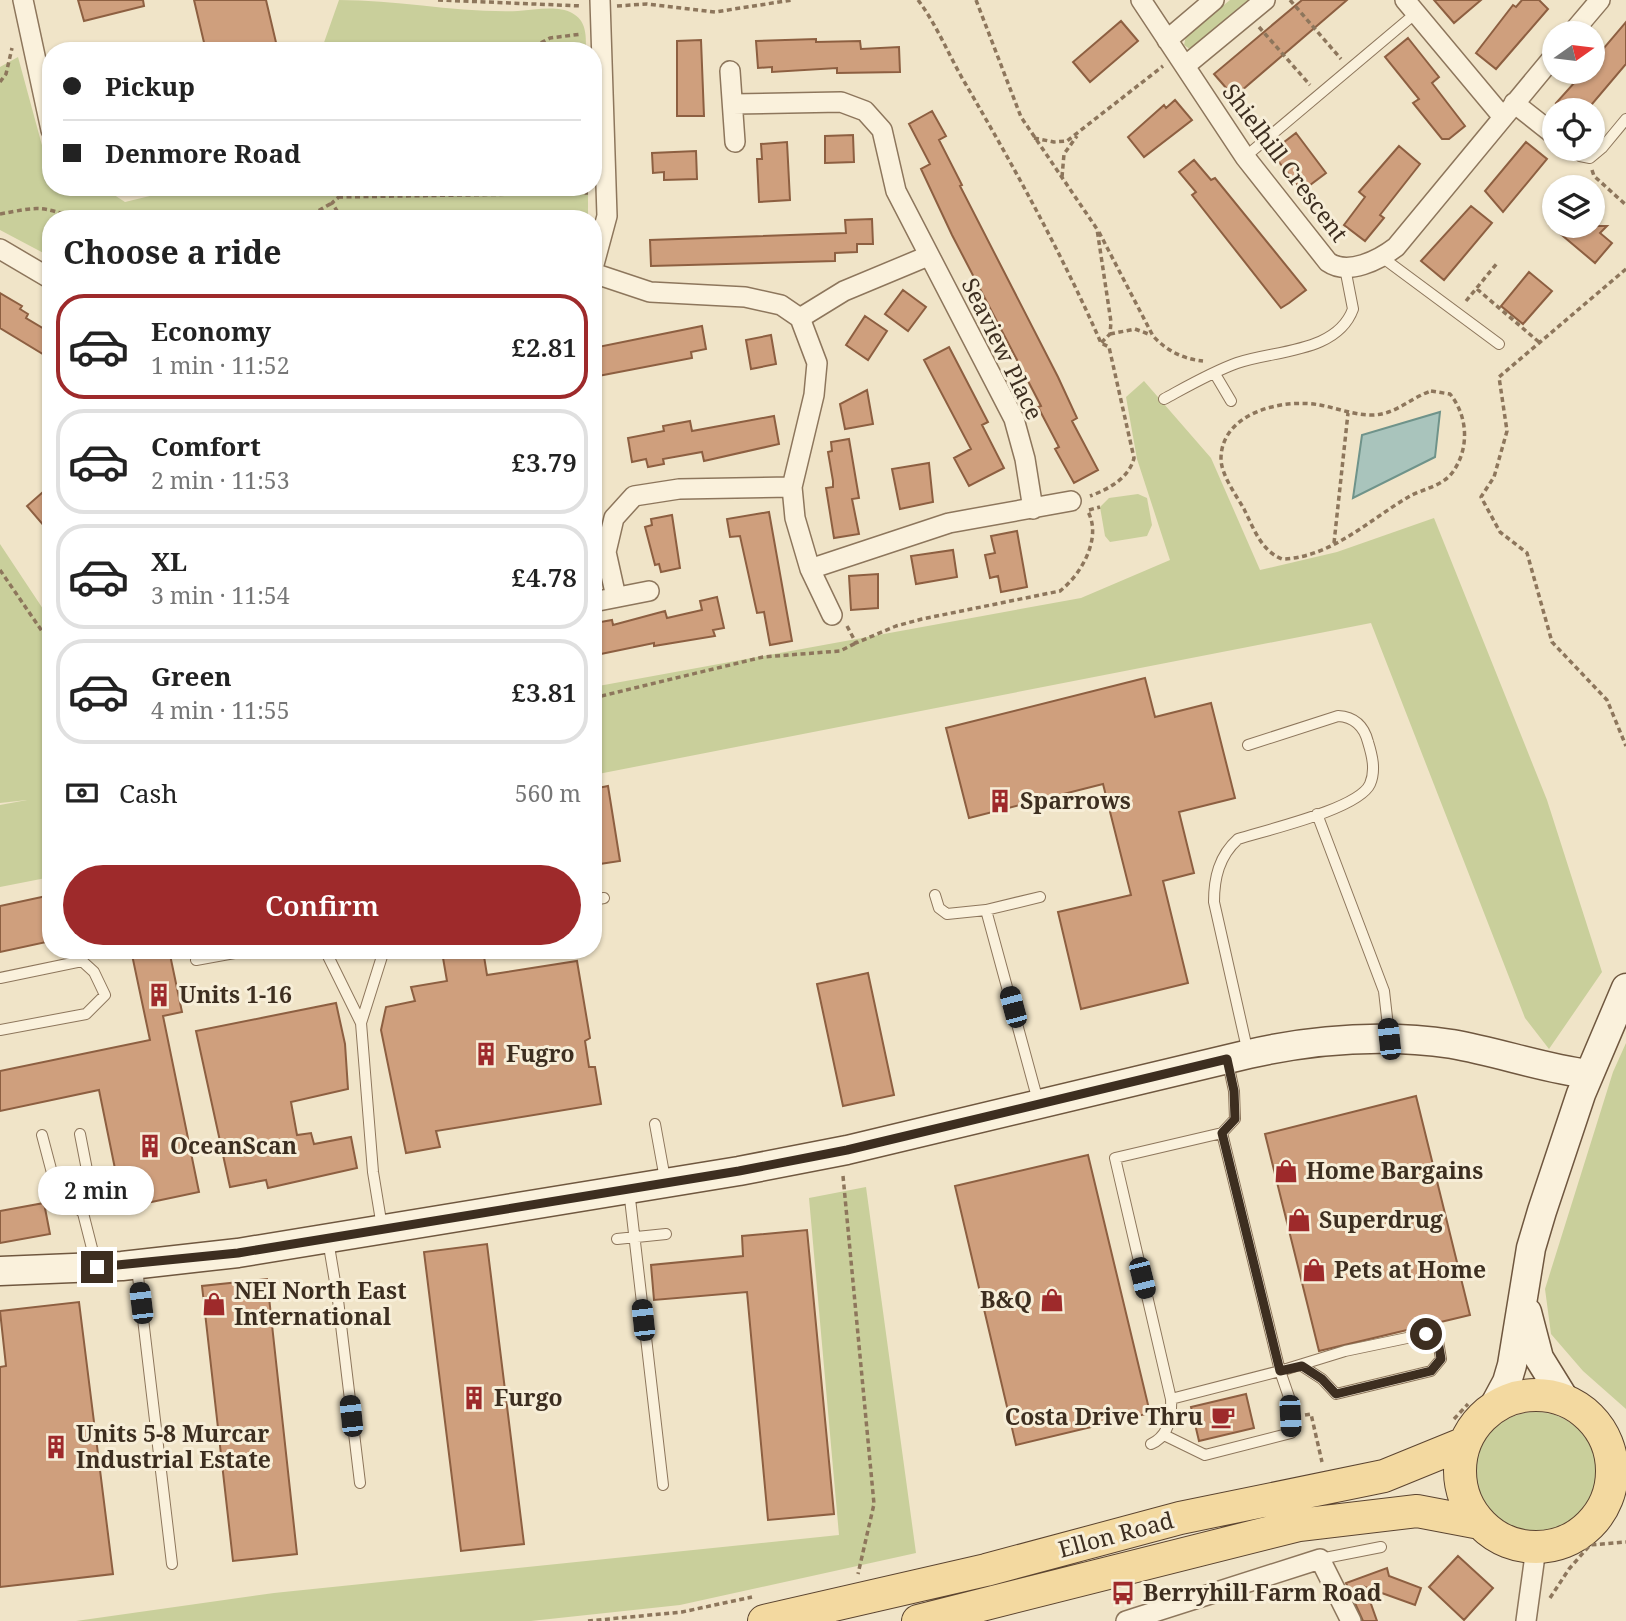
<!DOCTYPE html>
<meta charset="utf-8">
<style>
:root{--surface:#fff;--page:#f2f2f2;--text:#222;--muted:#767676;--line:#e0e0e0;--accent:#9e2a2b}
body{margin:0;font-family:"Noto Serif",serif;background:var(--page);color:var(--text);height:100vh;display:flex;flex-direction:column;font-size:26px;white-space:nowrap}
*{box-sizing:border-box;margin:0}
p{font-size:23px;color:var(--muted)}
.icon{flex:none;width:38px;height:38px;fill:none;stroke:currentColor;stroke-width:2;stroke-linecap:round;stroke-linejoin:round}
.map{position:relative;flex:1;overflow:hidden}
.details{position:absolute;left:42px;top:210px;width:560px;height:749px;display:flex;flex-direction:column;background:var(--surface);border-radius:28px;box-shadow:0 2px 5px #0004}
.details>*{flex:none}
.guide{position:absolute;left:42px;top:42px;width:560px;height:154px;border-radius:28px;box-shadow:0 2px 5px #0004;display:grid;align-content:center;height:154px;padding:0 21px;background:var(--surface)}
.needle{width:46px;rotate:76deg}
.tools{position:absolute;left:1542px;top:21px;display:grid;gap:14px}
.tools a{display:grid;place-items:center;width:63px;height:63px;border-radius:50%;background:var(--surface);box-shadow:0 2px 5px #0004;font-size:35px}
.end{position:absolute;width:32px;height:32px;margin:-16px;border:9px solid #3d2e20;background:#fff;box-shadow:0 0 0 4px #fff}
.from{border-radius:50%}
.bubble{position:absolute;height:49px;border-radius:24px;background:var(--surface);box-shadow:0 2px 5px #0004;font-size:23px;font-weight:600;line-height:49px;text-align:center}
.car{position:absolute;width:21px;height:42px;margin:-21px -10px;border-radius:9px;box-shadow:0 0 5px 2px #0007;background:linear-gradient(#222 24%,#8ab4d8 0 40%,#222 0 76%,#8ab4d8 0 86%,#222 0)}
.guide b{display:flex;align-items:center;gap:24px;height:66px;font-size:26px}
.guide b+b{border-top:2px solid var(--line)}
.guide i{width:18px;height:18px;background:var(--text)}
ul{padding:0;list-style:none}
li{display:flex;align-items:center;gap:21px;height:105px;margin:0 14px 10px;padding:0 7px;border:4px solid var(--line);border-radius:28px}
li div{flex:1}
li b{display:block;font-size:26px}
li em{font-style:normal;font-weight:600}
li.on{border-color:var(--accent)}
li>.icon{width:63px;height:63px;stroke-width:1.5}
h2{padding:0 21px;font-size:32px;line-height:84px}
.pay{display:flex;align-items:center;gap:18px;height:77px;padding:0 21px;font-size:26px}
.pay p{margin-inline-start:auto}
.cta{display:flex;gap:14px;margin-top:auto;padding:14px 21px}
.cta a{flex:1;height:80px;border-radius:42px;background:var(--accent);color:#fff;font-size:28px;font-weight:600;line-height:80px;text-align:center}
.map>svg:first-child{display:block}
.green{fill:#c9cf9b}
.water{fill:#a9c4bc;stroke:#6f938a;stroke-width:2}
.building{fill:#cf9f7d;stroke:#8d5f41;stroke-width:2}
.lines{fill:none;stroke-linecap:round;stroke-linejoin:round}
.lane-casing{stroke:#8d765c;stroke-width:12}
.street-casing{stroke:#8d765c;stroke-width:22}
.secondary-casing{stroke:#6f573f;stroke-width:31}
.primary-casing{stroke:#5b4430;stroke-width:34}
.path{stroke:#8d765c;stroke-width:3.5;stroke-dasharray:5 3.5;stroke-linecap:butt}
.lane{stroke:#faf1dc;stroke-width:10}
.street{stroke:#faf1dc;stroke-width:19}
.secondary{stroke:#faf1dc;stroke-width:28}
.primary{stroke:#f3d9a0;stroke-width:32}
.route{stroke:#3d2e20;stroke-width:9}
.labels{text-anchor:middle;stroke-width:6;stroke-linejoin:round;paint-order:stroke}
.street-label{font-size:23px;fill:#3d2e20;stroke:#f7eed8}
.poi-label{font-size:23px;font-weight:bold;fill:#3d2e20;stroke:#f7eed8;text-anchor:start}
</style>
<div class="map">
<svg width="1626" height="1621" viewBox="0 0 1626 1621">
<rect width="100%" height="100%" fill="#f0e4c8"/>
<!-- green -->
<path class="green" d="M339,0c60,0 119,13 179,11 17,-1 39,-6 54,2 15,8 14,23 14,38h-265z
M1230,0h23l-62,50 -7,-5 2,-9z
M18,57l25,92 8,5v33h51l23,15 62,-15h401v32h-537v38l-51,-27v-163z
M1144,381l67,77 49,112 77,-18 97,-34 113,282 55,172 -53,77 -24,-31 -154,-395 -778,152v-88l488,-89 89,-38 -33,-101 -11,-62z
M1138,494l9,4 5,27 -5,11 -37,6 -5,-6 -5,-29 9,-9z
M0,544l51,77v256l-51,10v-82l27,-5 -27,3z
M1626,1043v366l-43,-38 -32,-37 -6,-45 68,-217z
M866,1187l50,366 -236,52 -149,16h-455l198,-28 565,-58 -30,-337z
M1476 1472a60 60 0 1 1 120 0a60 60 0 1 1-120 0Z"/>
<!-- water -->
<path class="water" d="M1440,412l-5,45 -82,41 9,-63z"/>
<!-- building -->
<path class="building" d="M78,0h65l1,6 -60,15z
M194,0h72l12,51h-72z
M1302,0h45l-113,97 -20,-23z
M1434,0h47l-27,23z
M1522,0h17l9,9 -52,60 -20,-16 37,-48 3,2z
M1121,21l17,20 -48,41 -17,-20z
M1626,22v42l-39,46h-22l-9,-7 28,-31h8v-10z
M1408,38l31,39 -7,6 33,43 -16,13h-7l-29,-36 6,-4 -34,-42z
M816,39v3l44,-1 1,8 38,-2 1,25 -63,1v-5l-65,4v-5l-14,1 -2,-27z
M701,40l3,76h-27v-75z
M1175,100l17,20 -48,37 -16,-20 36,-32 2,3z
M932,111l14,25 -7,4 23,45 -2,1 98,191 19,41 -5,3 26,49 -24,13 -19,-34 4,-2 -21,-40 3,-1 -89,-171 -31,-66 9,-5 -21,-40z
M1296,133l30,40 -24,18 -31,-39z
M853,135l1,27 -29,1v-27z
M787,142l3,58 -31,2 -2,-43h5l-1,-15z
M1526,142l21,17 -44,53 -18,-21z
M1399,146l21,18 -40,51 4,3 -19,23 -21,-16 21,-28 -6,-5z
M696,151l1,28 -33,1v-8l-11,1 -1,-20z
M1194,160l17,20 4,-2 91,112 -17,13 -8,5 -89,-113 4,-3 -17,-20z
M1471,206l21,17 -48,57 -23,-19z
M872,219l1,25h-16v8l-22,1v8l-184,5 -1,-26 196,-7 -1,-13z
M1551,226h56l-7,7 12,10 -17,20z
M1529,272l23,19 -29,33 -22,-18z
M903,290l23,17 -18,24 -23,-17z
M0,293l22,13 -2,3 8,5 -2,4 25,15v26l-51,-31z
M865,316l22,15 -19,29 -22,-15z
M702,326l4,23 -15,3 1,6 -99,19v-29z
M771,335l5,29 -25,5 -5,-29z
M949,347l39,75 -6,3 22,43 -35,18 -15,-28 17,-9 -47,-89z
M867,390l6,34 -28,5 -5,-25z
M774,416l5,28 -75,17 -2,-9 -39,7 1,5 -16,3 -2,-8 -14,3 -4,-24 36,-7 -1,-5 27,-5 2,10z
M849,439l10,59 -7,1 7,35 -25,4 -8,-50 7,-1v-6l-5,-29 4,-1 -1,-9z
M929,463l4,39 -33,7 -8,-40z
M51,485v49l-24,-28z
M769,512l23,129 -22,4 -6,-33 -7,1 -17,-77 -10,1 -3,-18z
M672,515l8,53 -19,4 -2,-8 -4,1 -10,-38 7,-2 -1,-6z
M1017,531l10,56 -26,5 -3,-16 -8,2 -5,-23 10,-2 -4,-17z
M953,550l4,27 -41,7 -5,-28z
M878,574v34l-27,2 -2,-34z
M717,597l7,31 -11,2 2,6 -61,10v-3l-58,12 -1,-32 17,-3 1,5 52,-14 2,7 35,-8 -2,-9z
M1145,678l10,39 56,-14 24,95 -56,14 15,61 -31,8 25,102 -107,26 -23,-97 73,-17 -28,-111 -134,34 -23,-90z
M608,786l12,75 -27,4v-76z
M51,895v46l-51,11v-46z
M131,950h38l13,62 -19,4 36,176 -76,16 -24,-118 -99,21v-40l150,-31z
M453,950h30l4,25 90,-14 13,77 -5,3 4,26h6l6,37 -165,27 4,16 -34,6 -25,-123 5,-23 29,-6 -4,-14 36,-6 -5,-29z
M868,973l26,122 -51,11 -26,-122z
M336,1003l9,41 3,45 -57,13 6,33 14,-2 3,11 37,-7 6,31 -89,20 -2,-8 -36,7 -34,-156z
M1416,1096l54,219 -151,36 -54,-217z
M1088,1155l62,258 -134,32 -61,-259z
M44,1203l6,31 -50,9v-32z
M807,1230l27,284 -66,6 -21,-228 -93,8 -3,-35 92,-9 -1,-20z
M487,1244l37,300 -63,7 -37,-299z
M267,1279l30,275 -64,7 -31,-275z
M79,1302l34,272 -113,13v-220l6,-1 -6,-55z
M1246,1394l8,34 -55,13 -8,-34z
M1458,1556l35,32 -29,32 -35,-33z
M1387,1568l2,8 32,12 -6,17 -50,-18 12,34h-14l-17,-38z"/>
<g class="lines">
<!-- lane casing -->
<g class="lane-casing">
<path id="lane" d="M1571,149l9,7 10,2 12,-10 24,-29
M1245,157l171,-144
M1383,258l116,86
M1215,374l16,27
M1164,399c24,-13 48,-27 73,-36 38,-13 100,-10 116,-54l-8,-41
M1248,745l90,-29c16,1 26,10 30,26 4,13 8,28 2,42 -11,25 -104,46 -132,55 -19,17 -24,39 -24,63l34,151
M1317,814l67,177 5,44
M935,895l4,13 8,6 39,-4
M593,900l11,-2
M325,950l36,73 12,149 9,55
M196,960l55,-10
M0,978l82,-17 12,11 11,23 -19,19 -86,16
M361,1023l23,-73
M1038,1101l-52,-191 54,-13
M655,1124l10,55
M1222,1133l-107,25 56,241 109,-28 -58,-238 13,-14 -1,-28 -6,-28
M80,1134l7,36 -8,10 4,33
M42,1135l14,53 27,25 13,51
M629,1190l34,295
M617,1239l49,-5
M328,1240l10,60 22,183
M137,1268l35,296
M1164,1435l41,20 86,-22 -1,-33 -10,-29 65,-20 81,-17 12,7 3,18 -10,12 -95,23 -14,-15 -20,-13
M1151,1444c18,-8 21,-27 20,-45
M1320,1559l61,-12"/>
</g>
<!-- street casing -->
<g class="street-casing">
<path id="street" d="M23,0l28,130
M1141,0l104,157 83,105c20,14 51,-2 68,-15l158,-191
M1405,0l97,116
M1572,33l28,-33
M1167,40l47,-40
M1185,66l80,-66
M730,71l5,71
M1514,103l38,30
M733,104l108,-2 24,9 17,19 14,61 118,228 11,40 8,50
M0,249l51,30
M593,268l14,-52 -7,-216
M593,273l57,19 95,5 36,8 19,13 17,45 -3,32 -22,92 3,31 15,51 22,46
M800,318l44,-27 84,-35
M810,569l139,-46 122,-22
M616,597l-10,-45 8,-34 20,-22 45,-7 113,-2
M593,602l56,-11
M1126,1621l194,-62 31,62
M1526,1621l10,-73"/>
</g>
<!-- secondary casing -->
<g class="secondary-casing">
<path id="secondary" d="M0,1271l122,-5 116,-13 501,-82 108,-21 402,-96c66,-15 135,-20 203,-10 46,8 90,24 136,30
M1527,1312l12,46 26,42
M1493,1408l14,-26 5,-17 19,-117 11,-37 39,-117 45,-106"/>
</g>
<!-- primary casing -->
<g class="primary-casing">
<path id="primary" d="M1460 1471a76 76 0 1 1 152 0a76 76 0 1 1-152 0Z
M764,1621l222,-51 194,-52 204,-42 81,-33
M918,1621l381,-96 118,-14 63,12"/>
</g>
<!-- path -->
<path class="path" d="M438,0l144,6
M918,0c19,25 31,56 47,83 49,84 97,171 136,260l8,4 25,111c-5,20 -25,31 -44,38
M976,0l45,117 76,112 14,93 -1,12 -9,9
M1290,0l51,59
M617,6l30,-2 68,8 77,-12
M1259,27l51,58
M526,51l24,-13 32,-4
M0,82l6,-8 6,-26
M1034,138l20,4 13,-1 96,-75
M1592,170l2,6 32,29
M1062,177l2,-23 13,-18
M338,197l250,-4
M0,214c38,-7 40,-9 77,5
M304,219l28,-16
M342,219l-10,-16 18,-16
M1099,232l54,104c14,15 30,23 50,25
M1626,269l-127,108 8,54 -13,46 -13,20 19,35 27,21 25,89 55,58 19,46
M1477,289l63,54
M1466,301l32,-39
M1110,334l25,-5 16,6
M1431,391l19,3c18,22 20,55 2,79 -10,13 -29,16 -42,23 -40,23 -79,62 -128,63 -21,-8 -29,-32 -38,-50 -8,-14 -22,-33 -23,-49 -1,-47 61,-62 99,-55 17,3 33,10 52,10 23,0 38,-17 59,-24z
M1089,510l11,-3
M1334,543l14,-130
M0,570l44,64 7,21
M847,626l9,17 40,-17 26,-7 138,-28c22,-17 43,-55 27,-81
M593,698l170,-41 77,-6 16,-8
M843,1176l31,328 -16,70
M1305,1415l6,-1 11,48
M1454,1419l14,-15
M1550,1598l19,-29 21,-24 36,-3
M588,1621l94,-9 70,-15"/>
<!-- lane -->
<use href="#lane" class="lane"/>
<!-- street -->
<use href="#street" class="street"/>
<!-- secondary -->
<use href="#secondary" class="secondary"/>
<!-- primary -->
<use href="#primary" class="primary"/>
</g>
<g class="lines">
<!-- route -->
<path class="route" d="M97,1267l141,-14 501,-82 108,-21 380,-91 7,32 1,28 -13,14 58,238 22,-5 20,13 14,15 95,-23 10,-12 -3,-18 -12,-7"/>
</g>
<!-- icons -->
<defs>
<g id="building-bare" transform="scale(1.89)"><path d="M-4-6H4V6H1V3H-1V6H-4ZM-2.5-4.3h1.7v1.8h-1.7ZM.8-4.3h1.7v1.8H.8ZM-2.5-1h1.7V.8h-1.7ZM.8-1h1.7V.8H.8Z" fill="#9e2a2b" stroke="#f7eed8" stroke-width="2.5" paint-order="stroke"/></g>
<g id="shop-bare" transform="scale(1.89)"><path d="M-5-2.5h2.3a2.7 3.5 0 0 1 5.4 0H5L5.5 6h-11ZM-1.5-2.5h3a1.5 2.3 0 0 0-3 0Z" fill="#9e2a2b" stroke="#f7eed8" stroke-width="2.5" paint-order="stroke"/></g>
<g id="cafe-bare" transform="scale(1.89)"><path d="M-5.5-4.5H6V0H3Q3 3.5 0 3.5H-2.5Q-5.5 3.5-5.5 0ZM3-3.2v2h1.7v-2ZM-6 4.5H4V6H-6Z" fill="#9e2a2b" stroke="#f7eed8" stroke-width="2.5" paint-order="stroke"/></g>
<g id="bus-bare" transform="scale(1.89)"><path d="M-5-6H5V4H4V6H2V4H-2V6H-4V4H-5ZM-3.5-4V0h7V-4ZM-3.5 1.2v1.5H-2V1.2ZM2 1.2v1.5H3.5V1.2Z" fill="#9e2a2b" stroke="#f7eed8" stroke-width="2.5" paint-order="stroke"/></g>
</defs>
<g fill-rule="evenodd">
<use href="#building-bare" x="1000" y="801"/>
<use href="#building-bare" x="159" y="995"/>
<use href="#building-bare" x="486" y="1054"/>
<use href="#building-bare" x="150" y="1146"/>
<use href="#shop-bare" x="1286" y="1171"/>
<use href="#shop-bare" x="1299" y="1220"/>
<use href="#shop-bare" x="1314" y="1270"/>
<use href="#shop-bare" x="1052" y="1300"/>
<use href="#shop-bare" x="214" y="1304"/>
<use href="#building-bare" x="474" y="1398"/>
<use href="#cafe-bare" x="1223" y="1417"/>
<use href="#building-bare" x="56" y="1447"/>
<use href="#bus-bare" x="1123" y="1593"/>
</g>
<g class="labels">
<!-- street labels -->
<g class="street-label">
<text transform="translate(1285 163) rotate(53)" y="8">Shielhill Crescent</text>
<text transform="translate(1002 349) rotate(64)" y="8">Seaview Place</text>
<text transform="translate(1116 1535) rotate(-15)" y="8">Ellon Road</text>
</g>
<!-- poi labels -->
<g class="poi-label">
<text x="1020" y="809">Sparrows</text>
<text x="179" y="1003">Units 1-16</text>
<text x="506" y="1062">Fugro</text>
<text x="170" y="1154">OceanScan</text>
<text x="1306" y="1179">Home Bargains</text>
<text x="1319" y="1228">Superdrug</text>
<text x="1334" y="1278">Pets at Home</text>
<text x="234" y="1299">NEI North East<tspan x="234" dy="26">International</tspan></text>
<text x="1032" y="1308" text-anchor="end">B&amp;Q</text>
<text x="494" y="1406">Furgo</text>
<text x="1203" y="1425" text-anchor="end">Costa Drive Thru</text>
<text x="76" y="1442">Units 5-8 Murcar<tspan x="76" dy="26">Industrial Estate</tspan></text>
<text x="1143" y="1601">Berryhill Farm Road</text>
</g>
</g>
</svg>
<div class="tools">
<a><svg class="needle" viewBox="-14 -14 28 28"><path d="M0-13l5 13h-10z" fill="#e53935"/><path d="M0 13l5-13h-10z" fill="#767676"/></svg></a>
<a><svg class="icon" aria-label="locate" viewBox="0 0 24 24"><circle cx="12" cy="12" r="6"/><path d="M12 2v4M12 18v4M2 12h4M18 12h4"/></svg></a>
<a><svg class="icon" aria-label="layers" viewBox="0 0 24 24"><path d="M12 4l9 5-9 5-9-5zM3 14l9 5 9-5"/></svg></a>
</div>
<i class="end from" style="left:1426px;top:1334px"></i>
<i class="end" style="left:97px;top:1267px"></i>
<div class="bubble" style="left:38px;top:1166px;width:116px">2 min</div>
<i class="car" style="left:1013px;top:1007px;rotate:345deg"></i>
<i class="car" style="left:1389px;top:1039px;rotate:354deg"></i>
<i class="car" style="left:1142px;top:1278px;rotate:166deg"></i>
<i class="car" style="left:141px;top:1303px;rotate:353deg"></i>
<i class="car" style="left:643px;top:1320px;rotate:354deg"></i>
<i class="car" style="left:351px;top:1416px;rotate:354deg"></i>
<i class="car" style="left:1290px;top:1416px;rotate:177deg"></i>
<div class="guide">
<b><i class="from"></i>Pickup</b>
<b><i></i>Denmore Road</b>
</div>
<section class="details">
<h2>Choose a ride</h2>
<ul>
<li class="on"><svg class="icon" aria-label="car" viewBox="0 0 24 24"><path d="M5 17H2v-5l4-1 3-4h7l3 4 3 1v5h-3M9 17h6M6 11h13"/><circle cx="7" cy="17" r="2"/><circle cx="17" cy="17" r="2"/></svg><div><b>Economy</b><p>1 min · 11:52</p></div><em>£2.81</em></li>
<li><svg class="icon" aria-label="car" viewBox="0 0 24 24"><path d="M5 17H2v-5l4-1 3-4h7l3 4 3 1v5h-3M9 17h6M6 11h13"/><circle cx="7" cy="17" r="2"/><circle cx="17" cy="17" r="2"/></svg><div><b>Comfort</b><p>2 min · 11:53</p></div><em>£3.79</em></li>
<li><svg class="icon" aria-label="car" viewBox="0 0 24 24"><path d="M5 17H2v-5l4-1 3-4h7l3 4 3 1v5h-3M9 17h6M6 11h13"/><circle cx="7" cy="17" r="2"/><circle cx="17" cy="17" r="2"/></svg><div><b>XL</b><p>3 min · 11:54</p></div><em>£4.78</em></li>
<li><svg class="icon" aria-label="car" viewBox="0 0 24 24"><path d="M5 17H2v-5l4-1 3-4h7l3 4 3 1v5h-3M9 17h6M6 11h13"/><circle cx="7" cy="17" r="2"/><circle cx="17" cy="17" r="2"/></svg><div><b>Green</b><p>4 min · 11:55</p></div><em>£3.81</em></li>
</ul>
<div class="pay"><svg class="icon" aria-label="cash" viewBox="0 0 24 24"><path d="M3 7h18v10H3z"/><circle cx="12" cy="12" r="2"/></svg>Cash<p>560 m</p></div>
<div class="cta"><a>Confirm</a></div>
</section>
</div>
